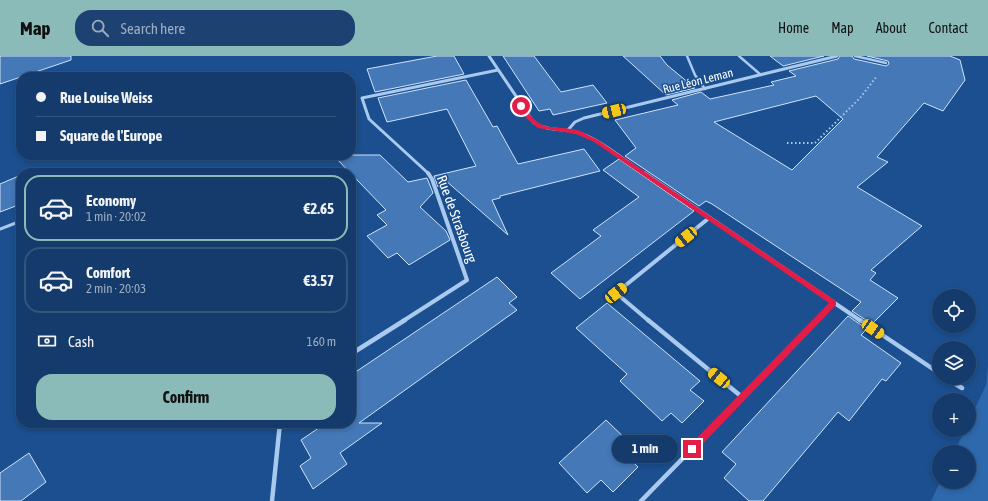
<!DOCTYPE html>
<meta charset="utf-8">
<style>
:root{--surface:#143b6b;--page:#1d4271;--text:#f1f3f6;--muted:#9dadc1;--line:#33557e;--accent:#8bbbb9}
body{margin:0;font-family:"Asap Condensed",sans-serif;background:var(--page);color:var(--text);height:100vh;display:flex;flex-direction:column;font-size:15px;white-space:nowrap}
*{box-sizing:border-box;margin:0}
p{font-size:13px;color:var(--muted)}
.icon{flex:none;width:22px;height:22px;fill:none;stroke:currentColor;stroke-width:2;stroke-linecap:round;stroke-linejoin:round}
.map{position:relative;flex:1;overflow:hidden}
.sheet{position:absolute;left:16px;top:112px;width:340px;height:260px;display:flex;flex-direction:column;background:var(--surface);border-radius:16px;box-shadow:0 2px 6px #0003,0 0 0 1px var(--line)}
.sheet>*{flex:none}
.guide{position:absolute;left:16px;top:16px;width:340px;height:88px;border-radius:16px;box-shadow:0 2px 6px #0003,0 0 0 1px var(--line);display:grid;align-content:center;height:88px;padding:0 20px;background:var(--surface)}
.tools{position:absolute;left:932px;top:233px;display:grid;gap:8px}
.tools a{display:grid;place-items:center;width:44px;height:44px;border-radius:50%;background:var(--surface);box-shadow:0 2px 6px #0003,0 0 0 1px var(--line);font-size:20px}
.end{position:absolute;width:18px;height:18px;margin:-9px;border:5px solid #e11d48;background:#fff;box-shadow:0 0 0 2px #fff}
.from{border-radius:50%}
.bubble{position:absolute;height:28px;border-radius:14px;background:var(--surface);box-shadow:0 2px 6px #0003,0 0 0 1px var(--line);font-size:13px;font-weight:700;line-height:28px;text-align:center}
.car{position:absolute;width:12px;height:24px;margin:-12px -6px;border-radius:5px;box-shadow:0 0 3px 1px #0007;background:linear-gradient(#f5c518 24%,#345 0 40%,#f5c518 0 76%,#345 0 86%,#f5c518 0)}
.guide b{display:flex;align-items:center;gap:14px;height:38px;font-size:15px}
.guide b+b{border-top:1px solid var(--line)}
.guide i{width:10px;height:10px;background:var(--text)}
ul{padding:7px 0 0;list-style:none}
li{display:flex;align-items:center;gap:12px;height:66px;margin:0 8px 6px;padding:0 12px;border:2px solid var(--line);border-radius:16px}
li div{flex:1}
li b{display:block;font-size:15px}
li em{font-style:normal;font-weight:700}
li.active{border-color:var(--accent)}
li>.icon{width:36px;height:36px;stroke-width:1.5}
.pay{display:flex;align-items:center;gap:10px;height:44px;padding:0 20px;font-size:15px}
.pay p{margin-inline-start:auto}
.action{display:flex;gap:8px;margin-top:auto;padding:8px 20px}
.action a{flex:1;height:46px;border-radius:16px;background:var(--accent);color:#111;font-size:16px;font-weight:700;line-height:46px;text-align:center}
header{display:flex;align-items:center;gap:24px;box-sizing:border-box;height:56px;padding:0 20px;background:var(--accent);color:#111}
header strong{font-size:19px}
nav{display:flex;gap:22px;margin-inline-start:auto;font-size:14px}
.search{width:280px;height:36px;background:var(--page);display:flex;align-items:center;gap:10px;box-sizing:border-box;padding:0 14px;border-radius:16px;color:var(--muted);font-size:15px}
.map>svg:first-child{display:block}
.green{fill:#2e69ad}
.building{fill:#4478b7;stroke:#cfe3fa;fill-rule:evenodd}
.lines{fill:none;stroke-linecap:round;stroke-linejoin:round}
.path{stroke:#a9c9ee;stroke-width:2;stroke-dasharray:1.5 2.5;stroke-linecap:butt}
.service-far1{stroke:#a9c9ee;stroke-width:2.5}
.service{stroke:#a9c9ee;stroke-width:3}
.minor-far2{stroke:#a9c9ee;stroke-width:3}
.minor-far1{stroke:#a9c9ee;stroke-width:4}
.minor{stroke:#a9c9ee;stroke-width:4.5}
.route{fill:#e11d48}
.labels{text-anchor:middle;stroke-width:3;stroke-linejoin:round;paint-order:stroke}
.far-street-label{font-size:12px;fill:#fff;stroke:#1b4f8f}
.street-label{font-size:14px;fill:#fff;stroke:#1b4f8f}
</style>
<header>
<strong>Map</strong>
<div class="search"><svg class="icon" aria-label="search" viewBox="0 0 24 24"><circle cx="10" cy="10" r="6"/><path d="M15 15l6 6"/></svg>Search here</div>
<nav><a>Home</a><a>Map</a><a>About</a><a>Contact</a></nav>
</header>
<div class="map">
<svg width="988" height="445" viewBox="0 0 988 445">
<rect width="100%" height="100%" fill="#1b4f8f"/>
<!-- green -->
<path class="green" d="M988,309v136h-57l9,-19h29v-30h-15l11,-22h4v-9l17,-36z"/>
<!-- building -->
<path class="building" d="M0,0h71v4l-71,24z
M437,0h17l10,18 -89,18 -8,-23z
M503,0h31l27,36 32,-7 14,18 -54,12 -3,-6 -11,2z
M623,0h37l7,9 28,23 -29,7z
M770,0h54l-41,10z
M840,0h12l2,3 32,7 3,-2 -1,-3 -21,-5h83l10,4 5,20 -22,31 -19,-8 -47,54 11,5 -31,25 65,39 -51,44 5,3 -6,7 28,18 -26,26 -20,-13 9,-9 -149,-98 -6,-3 -7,5 -74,-50 11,-8 -21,-28 63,-15 -6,-5 29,-8 9,7 64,-14 -3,-3 25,-6 -7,-5 49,-12zM816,40l27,23 -51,51 -78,-48z
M466,24l27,47 4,-1 21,38 66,-15 16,22 -100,25v2l-8,2 16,35 -63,-55 -7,7 -4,-11 42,-10 -29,-57 -60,13 -9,-24z
M333,99h47l28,27 19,-4 6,15 -13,14 26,24 4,9 -41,25 -12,-12 -9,5 -21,-22 20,-11 -10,-10 9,-5z
M619,103l75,52 -114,88 -29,-26 50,-37 -8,-6 46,-33 -36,-27z
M21,119v29l-21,8v-28z
M497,221l20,20 -8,6 8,7 -158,113h23l-42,30 7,11 -34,25 -13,-23 11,-8 -10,-18 25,-17h25v-48z
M607,247l93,78 -10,9 14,11 -22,22 -11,-10 -9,8 -42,-40 7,-7 -51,-46z
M848,260l19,13 -6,6 40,28 -15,18 -4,-2 -33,42 -11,-9 -75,89h-14l-25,-23 12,-14 -14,-12z
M606,364l28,27 -8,8 12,12 -25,25 -12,-12 -14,13 -28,-30z
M29,397l17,29 -25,19h-21v-28z"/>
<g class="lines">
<!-- path -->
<path class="path" d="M787,87h28l45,-45 17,-22"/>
<!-- service-far1 -->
<path class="service-far1" d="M687,0l8,19 10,14
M739,0l22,19
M855,0l31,7"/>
<!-- service -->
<path class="service" d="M0,173l21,-8"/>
<!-- minor-far2 -->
<path class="minor-far2" d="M489,0l45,67c18,9 25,5 42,9 21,5 51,30 69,42
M568,74l7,-8 9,-4 253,-62
M429,118l-60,-55 -7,-21 136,-28"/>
<!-- minor-far1 -->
<path class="minor-far1" d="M644,117l217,148
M403,265l64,-41 -35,-101 -4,-6
M649,265l-33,-28 93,-75
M817,265l17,-18"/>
<!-- minor -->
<path class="minor" d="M648,264l94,77
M860,264l79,53
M351,298l54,-34
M946,322l16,10
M272,445l8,-78
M641,445l177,-181"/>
</g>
<!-- route -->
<path class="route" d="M519,49h4c19,29 25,19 54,25 7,2 14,7 21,10l238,161v4l-141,147h-6v-6l140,-143 -235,-161 -18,-8 -38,-6 -11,-9z"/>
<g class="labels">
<!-- far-street labels -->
<g class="far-street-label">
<text transform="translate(698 25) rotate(-14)" y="4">Rue Léon Leman</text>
</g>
<!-- street labels -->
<g class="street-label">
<text transform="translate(457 163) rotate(70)" y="5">Rue de Strasbourg</text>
</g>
</g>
</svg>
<div class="tools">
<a><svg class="icon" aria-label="locate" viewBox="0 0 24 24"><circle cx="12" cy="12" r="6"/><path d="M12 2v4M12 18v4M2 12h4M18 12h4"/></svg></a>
<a><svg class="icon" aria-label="layers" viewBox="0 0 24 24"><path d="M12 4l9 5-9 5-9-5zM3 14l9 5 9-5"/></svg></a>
<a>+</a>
<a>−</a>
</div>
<i class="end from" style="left:521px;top:50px"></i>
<i class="end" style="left:692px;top:393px"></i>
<div class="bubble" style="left:612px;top:379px;width:66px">1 min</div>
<i class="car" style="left:614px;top:55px;rotate:257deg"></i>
<i class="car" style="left:686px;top:181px;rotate:231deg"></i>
<i class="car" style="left:616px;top:237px;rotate:51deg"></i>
<i class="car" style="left:873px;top:273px;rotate:124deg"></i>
<i class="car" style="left:719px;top:322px;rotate:309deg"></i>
<div class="guide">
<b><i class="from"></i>Rue Louise Weiss</b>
<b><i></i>Square de l'Europe</b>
</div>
<section class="sheet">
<ul>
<li class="active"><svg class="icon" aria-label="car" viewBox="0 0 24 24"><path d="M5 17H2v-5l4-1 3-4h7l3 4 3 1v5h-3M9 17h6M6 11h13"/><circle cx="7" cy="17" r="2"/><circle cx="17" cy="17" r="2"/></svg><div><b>Economy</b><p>1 min · 20:02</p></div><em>€2.65</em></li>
<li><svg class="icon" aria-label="car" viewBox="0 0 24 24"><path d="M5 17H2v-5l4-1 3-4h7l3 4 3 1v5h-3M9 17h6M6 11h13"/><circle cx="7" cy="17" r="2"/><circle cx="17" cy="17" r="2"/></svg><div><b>Comfort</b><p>2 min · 20:03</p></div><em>€3.57</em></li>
</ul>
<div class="pay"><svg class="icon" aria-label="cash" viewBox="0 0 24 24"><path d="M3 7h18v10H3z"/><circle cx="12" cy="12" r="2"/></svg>Cash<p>160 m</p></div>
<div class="action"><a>Confirm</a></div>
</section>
</div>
